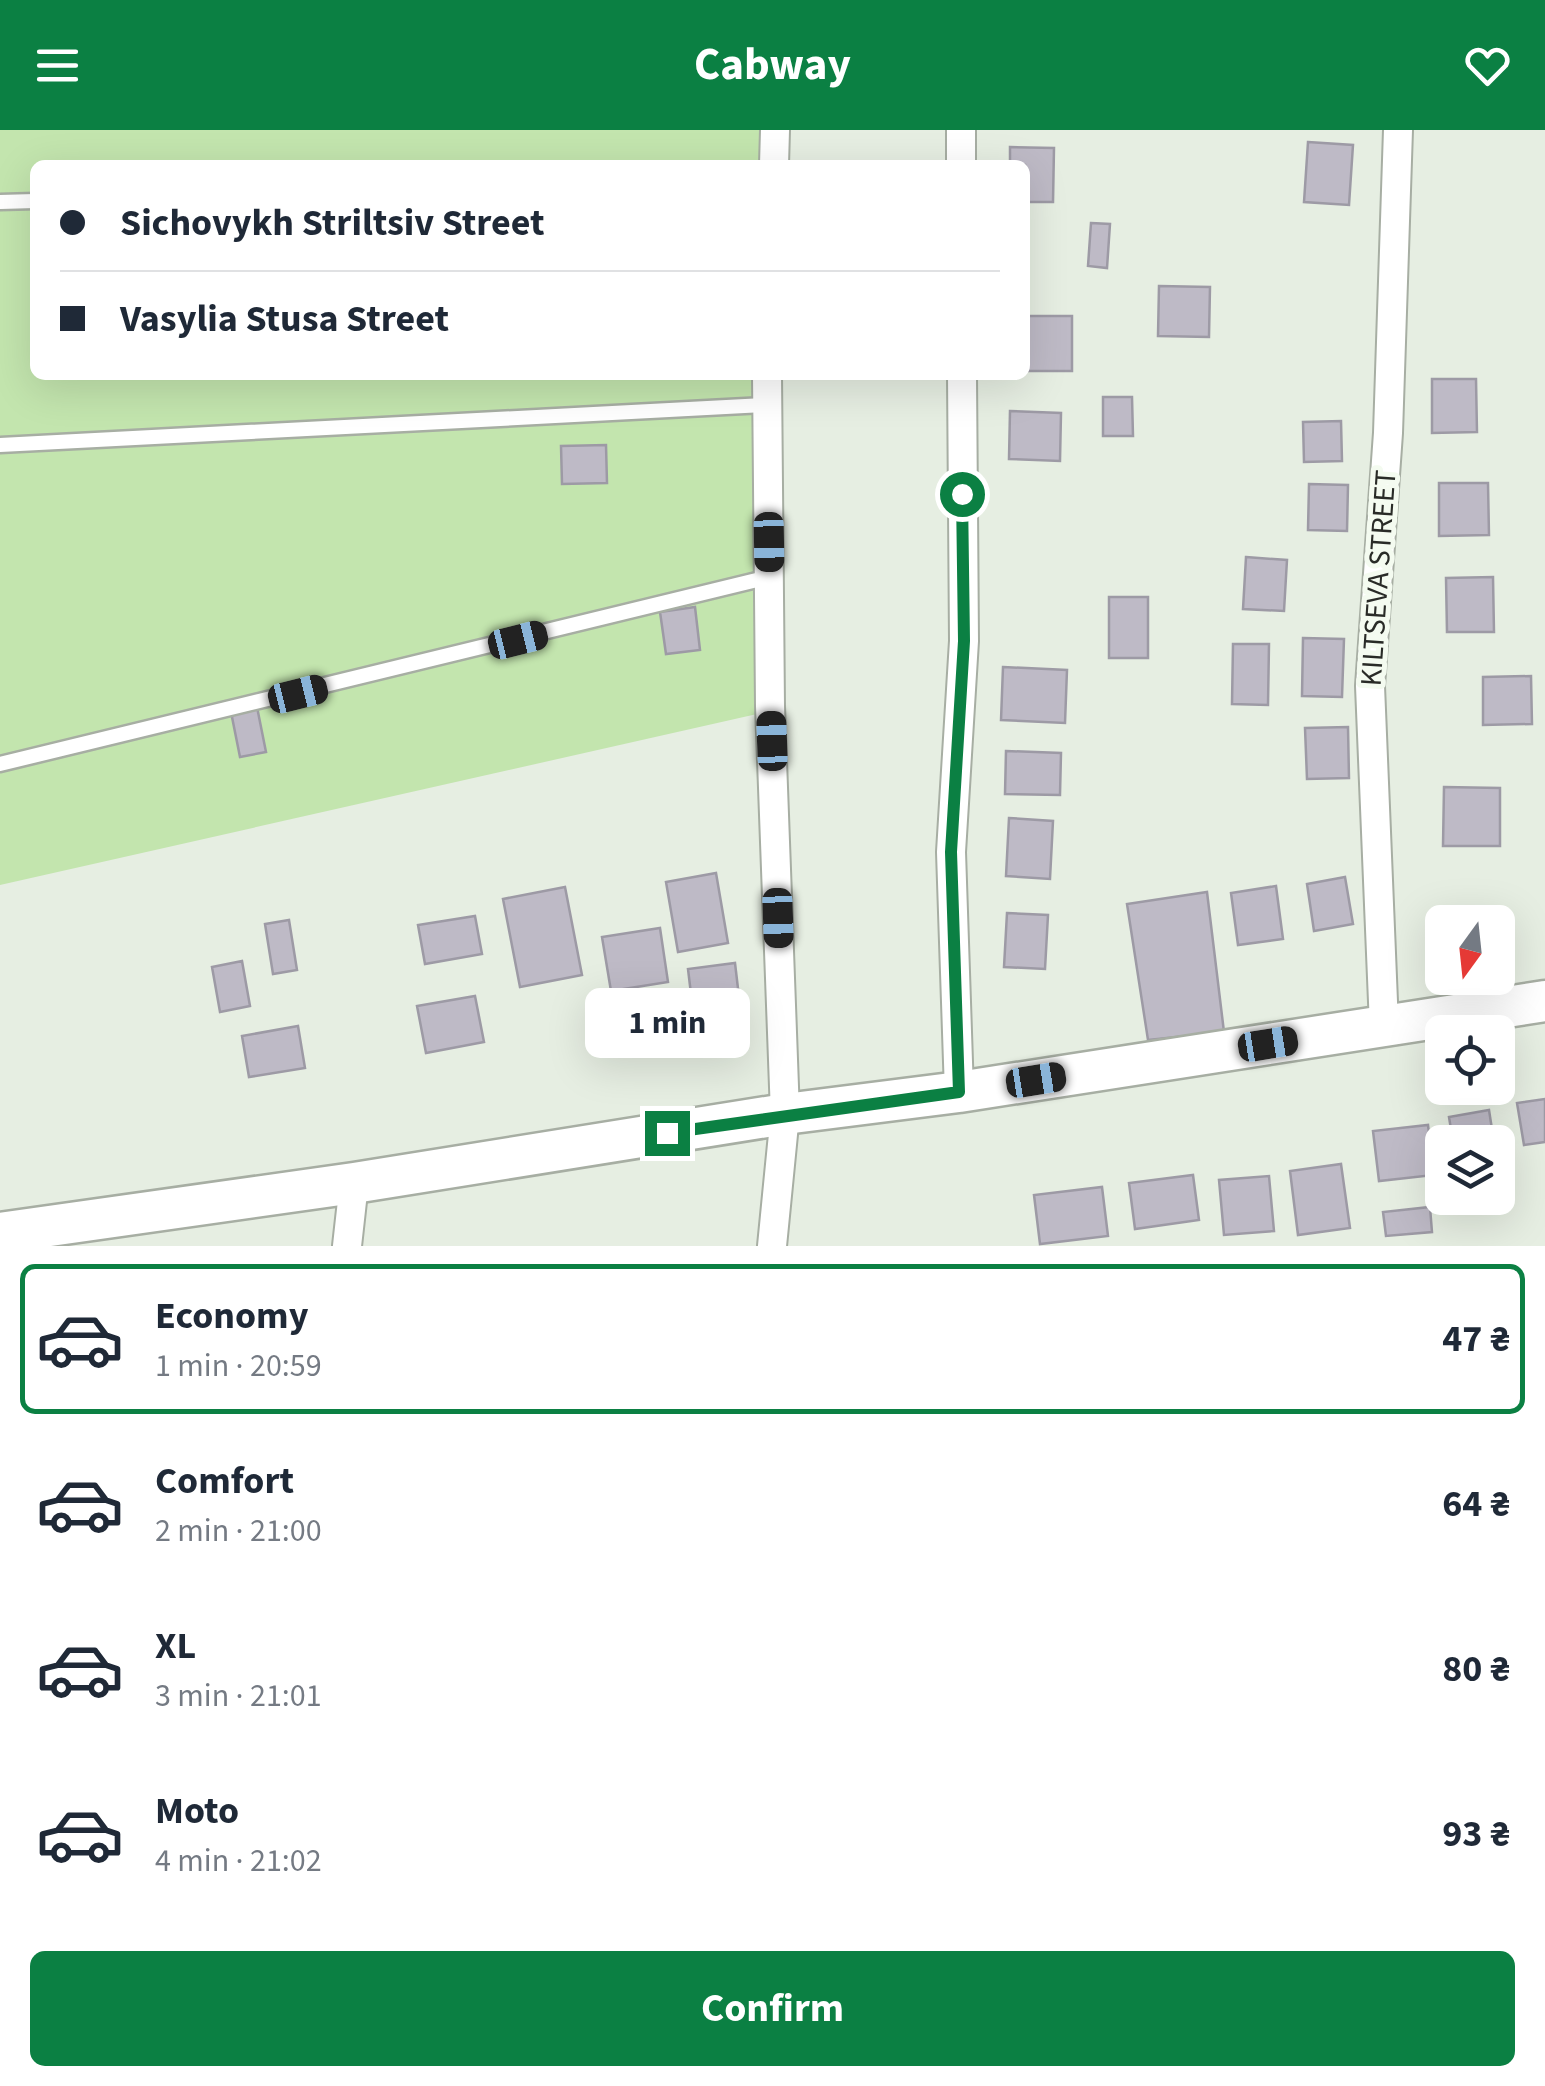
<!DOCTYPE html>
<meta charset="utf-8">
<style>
:root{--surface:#fff;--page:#f6f6f7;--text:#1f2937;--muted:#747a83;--line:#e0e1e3;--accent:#0b8043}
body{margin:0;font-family:"Source Sans 3",sans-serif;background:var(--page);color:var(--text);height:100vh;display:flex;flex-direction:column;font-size:38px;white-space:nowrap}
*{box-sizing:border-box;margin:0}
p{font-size:32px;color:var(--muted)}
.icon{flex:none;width:55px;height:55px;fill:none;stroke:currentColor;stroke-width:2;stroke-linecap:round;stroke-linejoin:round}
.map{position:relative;height:1116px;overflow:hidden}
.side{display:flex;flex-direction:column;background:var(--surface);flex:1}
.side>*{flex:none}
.top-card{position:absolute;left:30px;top:30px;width:1000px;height:220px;border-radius:15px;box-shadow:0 10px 40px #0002;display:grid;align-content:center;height:220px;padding:0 30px;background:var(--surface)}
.needle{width:65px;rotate:195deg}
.buttons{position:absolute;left:1425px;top:775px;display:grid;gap:20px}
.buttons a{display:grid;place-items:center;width:90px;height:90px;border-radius:15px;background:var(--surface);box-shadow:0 10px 40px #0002;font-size:50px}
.end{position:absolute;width:45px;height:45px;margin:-22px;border:12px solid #0b8043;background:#fff;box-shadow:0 0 0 5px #fff}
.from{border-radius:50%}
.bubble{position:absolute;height:70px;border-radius:15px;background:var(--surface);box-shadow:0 10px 40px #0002;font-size:32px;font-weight:700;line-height:70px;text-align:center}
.car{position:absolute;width:30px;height:60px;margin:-30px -15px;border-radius:12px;box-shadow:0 0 8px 2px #0007;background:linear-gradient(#222 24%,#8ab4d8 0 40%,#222 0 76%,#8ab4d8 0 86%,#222 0)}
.top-card b{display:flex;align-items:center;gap:35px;height:95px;font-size:38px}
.top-card b+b{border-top:2px solid var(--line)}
.top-card i{width:25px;height:25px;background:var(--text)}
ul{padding:18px 0 0;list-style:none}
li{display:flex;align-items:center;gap:30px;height:150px;margin:0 20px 15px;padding:0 10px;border:5px solid transparent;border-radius:15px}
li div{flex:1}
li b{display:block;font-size:38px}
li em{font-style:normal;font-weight:700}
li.on{border-color:var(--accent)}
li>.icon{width:90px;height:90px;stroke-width:1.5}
.button{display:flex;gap:20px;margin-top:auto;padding:20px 30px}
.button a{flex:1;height:115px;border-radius:15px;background:var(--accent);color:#fff;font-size:40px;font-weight:700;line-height:115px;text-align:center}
header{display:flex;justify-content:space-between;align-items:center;height:130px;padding:0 30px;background:var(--accent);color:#fff;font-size:45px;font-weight:700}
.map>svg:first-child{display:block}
.green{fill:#c3e5ae}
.building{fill:#bebac6;stroke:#9d9aa5;stroke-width:2.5}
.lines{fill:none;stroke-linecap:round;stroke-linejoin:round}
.lane-casing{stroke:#a7aea3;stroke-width:19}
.street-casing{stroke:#a7aea3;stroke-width:32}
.secondary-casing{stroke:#a7aea3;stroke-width:45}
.lane{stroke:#fff;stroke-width:14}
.street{stroke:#fff;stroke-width:28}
.secondary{stroke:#fff;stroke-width:40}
.route{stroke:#0b8043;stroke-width:12}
.labels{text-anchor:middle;stroke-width:10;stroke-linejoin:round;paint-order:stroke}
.street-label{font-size:30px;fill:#292b27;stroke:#f4fbf0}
</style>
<header><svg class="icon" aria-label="menu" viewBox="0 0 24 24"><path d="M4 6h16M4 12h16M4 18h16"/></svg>Cabway<svg class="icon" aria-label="heart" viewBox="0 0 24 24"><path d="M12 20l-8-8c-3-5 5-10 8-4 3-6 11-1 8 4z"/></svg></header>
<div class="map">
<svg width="1545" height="1116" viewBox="0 0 1545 1116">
<rect width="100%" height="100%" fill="#e6eee2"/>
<!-- green -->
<path class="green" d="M0,0h775l-2,35h-738v210h732l-10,339 -757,171z"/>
<!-- building -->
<path class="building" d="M1308,12l45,3 -4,60 -45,-3z
M1010,17l44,1 -1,54h-28v-37h-15z
M1091,93l19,1 -3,44 -19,-2z
M1159,156l51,1 -1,50 -51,-1z
M1025,186h47v55h-47z
M1432,249h44l1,53 -45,1z
M1103,267h29l1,39h-30z
M1010,281l51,2 -1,48 -51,-2z
M1341,291l1,40 -38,1 -1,-40z
M606,315l1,38 -45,1 -1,-38z
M1439,353h49l1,52 -50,1z
M1309,354l39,1 -1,46 -39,-1z
M1246,427l41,3 -3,51 -41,-2z
M1493,447l1,55h-47l-1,-54z
M1109,467h39v61h-39z
M695,477l5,43 -34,4 -6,-42z
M1303,508l41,1 -2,58 -40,-1z
M1233,514h36l-1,61 -36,-1z
M1003,537l64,3 -2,53 -64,-3z
M1531,546l1,48 -49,1v-48z
M257,577l9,45 -26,5 -9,-45z
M1348,597l1,51 -42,1 -2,-51z
M1006,621l55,2 -1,42 -55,-1z
M1444,657l56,1v58h-57z
M1009,688l44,3 -3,58 -44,-3z
M716,743l12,70 -50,9 -12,-70z
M1345,747l8,47 -39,7 -7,-47z
M1276,756l7,53 -45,6 -7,-52z
M565,757l17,88 -62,12 -17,-88z
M1207,762l17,140 -76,8 -21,-136z
M1007,783l41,2 -3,54 -41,-2z
M475,786l7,38 -57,10 -7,-39z
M289,790l8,50 -24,4 -8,-50z
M660,798l8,54 -57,9 -9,-54z
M242,831l8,45 -30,6 -8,-45z
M735,833l6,51 -47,5 -6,-50z
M475,866l9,46 -58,11 -9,-47z
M298,896l7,42 -56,9 -7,-41z
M1545,969v43l-21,3 -7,-42z
M1489,980l5,32h-41l-4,-25z
M1428,995l6,50 -55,6 -6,-50z
M1341,1034l9,64 -52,7 -8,-64z
M1193,1045l6,45 -64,9 -6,-46z
M1269,1046l5,55 -50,4 -5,-55z
M1102,1057l6,49 -68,8 -6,-49z
M1430,1077l2,25 -46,4 -3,-24z"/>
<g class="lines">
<!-- lane casing -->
<g class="lane-casing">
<path id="lane" d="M0,72l35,-1
M0,315l766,-40
M0,634l769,-187"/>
</g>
<!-- street casing -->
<g class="street-casing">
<path id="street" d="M961,0v35
M774,35l1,-35
M767,245l3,331 15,408 -13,132
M1384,896l-14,-340 18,-253 10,-303
M959,962l-8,-240 13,-211 -2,-266
M347,1116l7,-63"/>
</g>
<!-- secondary casing -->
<g class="secondary-casing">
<path id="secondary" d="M0,1103l354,-50 431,-69 174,-22 586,-91"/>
</g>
<!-- lane -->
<use href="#lane" class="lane"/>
<!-- street -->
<use href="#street" class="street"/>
<!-- secondary -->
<use href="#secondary" class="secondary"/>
</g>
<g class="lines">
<!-- route -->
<path class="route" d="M667,1003l292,-41 -8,-240 13,-211 -2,-147"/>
</g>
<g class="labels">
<!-- street labels -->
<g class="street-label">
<text transform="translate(1378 448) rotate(-86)" y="10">KILTSEVA STREET</text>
</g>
</g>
</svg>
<div class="buttons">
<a><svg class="needle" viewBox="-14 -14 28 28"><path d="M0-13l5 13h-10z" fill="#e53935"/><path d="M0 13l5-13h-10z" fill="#747a83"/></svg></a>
<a><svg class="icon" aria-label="locate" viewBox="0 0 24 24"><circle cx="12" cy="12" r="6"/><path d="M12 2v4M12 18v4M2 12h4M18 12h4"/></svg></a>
<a><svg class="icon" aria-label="layers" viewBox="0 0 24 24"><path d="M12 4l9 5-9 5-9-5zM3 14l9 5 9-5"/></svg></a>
</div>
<i class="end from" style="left:962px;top:364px"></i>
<i class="end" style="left:667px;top:1003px"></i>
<div class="bubble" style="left:585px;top:858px;width:165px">1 min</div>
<i class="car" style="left:769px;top:412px;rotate:179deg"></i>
<i class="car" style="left:518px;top:510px;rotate:76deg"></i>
<i class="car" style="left:298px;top:564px;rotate:76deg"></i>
<i class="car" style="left:772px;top:611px;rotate:358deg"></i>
<i class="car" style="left:778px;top:788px;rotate:178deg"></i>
<i class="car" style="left:1268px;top:914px;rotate:81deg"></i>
<i class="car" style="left:1036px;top:950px;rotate:81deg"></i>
<div class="top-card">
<b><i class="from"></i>Sichovykh Striltsiv Street</b>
<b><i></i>Vasylia Stusa Street</b>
</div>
</div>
<section class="side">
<ul>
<li class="on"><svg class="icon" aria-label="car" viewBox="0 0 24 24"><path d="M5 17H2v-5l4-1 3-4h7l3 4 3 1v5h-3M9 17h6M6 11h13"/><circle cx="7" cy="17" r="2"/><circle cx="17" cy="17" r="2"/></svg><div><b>Economy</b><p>1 min · 20:59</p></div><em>47 ₴</em></li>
<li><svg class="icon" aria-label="car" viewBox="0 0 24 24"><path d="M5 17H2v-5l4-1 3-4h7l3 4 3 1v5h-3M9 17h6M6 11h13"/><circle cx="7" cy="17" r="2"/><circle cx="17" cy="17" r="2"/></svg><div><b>Comfort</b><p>2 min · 21:00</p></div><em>64 ₴</em></li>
<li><svg class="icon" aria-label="car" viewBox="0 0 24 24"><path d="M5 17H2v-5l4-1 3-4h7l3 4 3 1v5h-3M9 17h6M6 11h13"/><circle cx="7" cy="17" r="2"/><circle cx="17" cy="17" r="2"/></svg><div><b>XL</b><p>3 min · 21:01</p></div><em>80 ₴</em></li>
<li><svg class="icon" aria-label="car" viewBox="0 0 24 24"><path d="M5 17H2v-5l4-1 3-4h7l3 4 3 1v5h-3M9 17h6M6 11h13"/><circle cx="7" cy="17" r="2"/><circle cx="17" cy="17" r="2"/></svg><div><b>Moto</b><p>4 min · 21:02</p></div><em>93 ₴</em></li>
</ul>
<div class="button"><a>Confirm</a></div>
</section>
